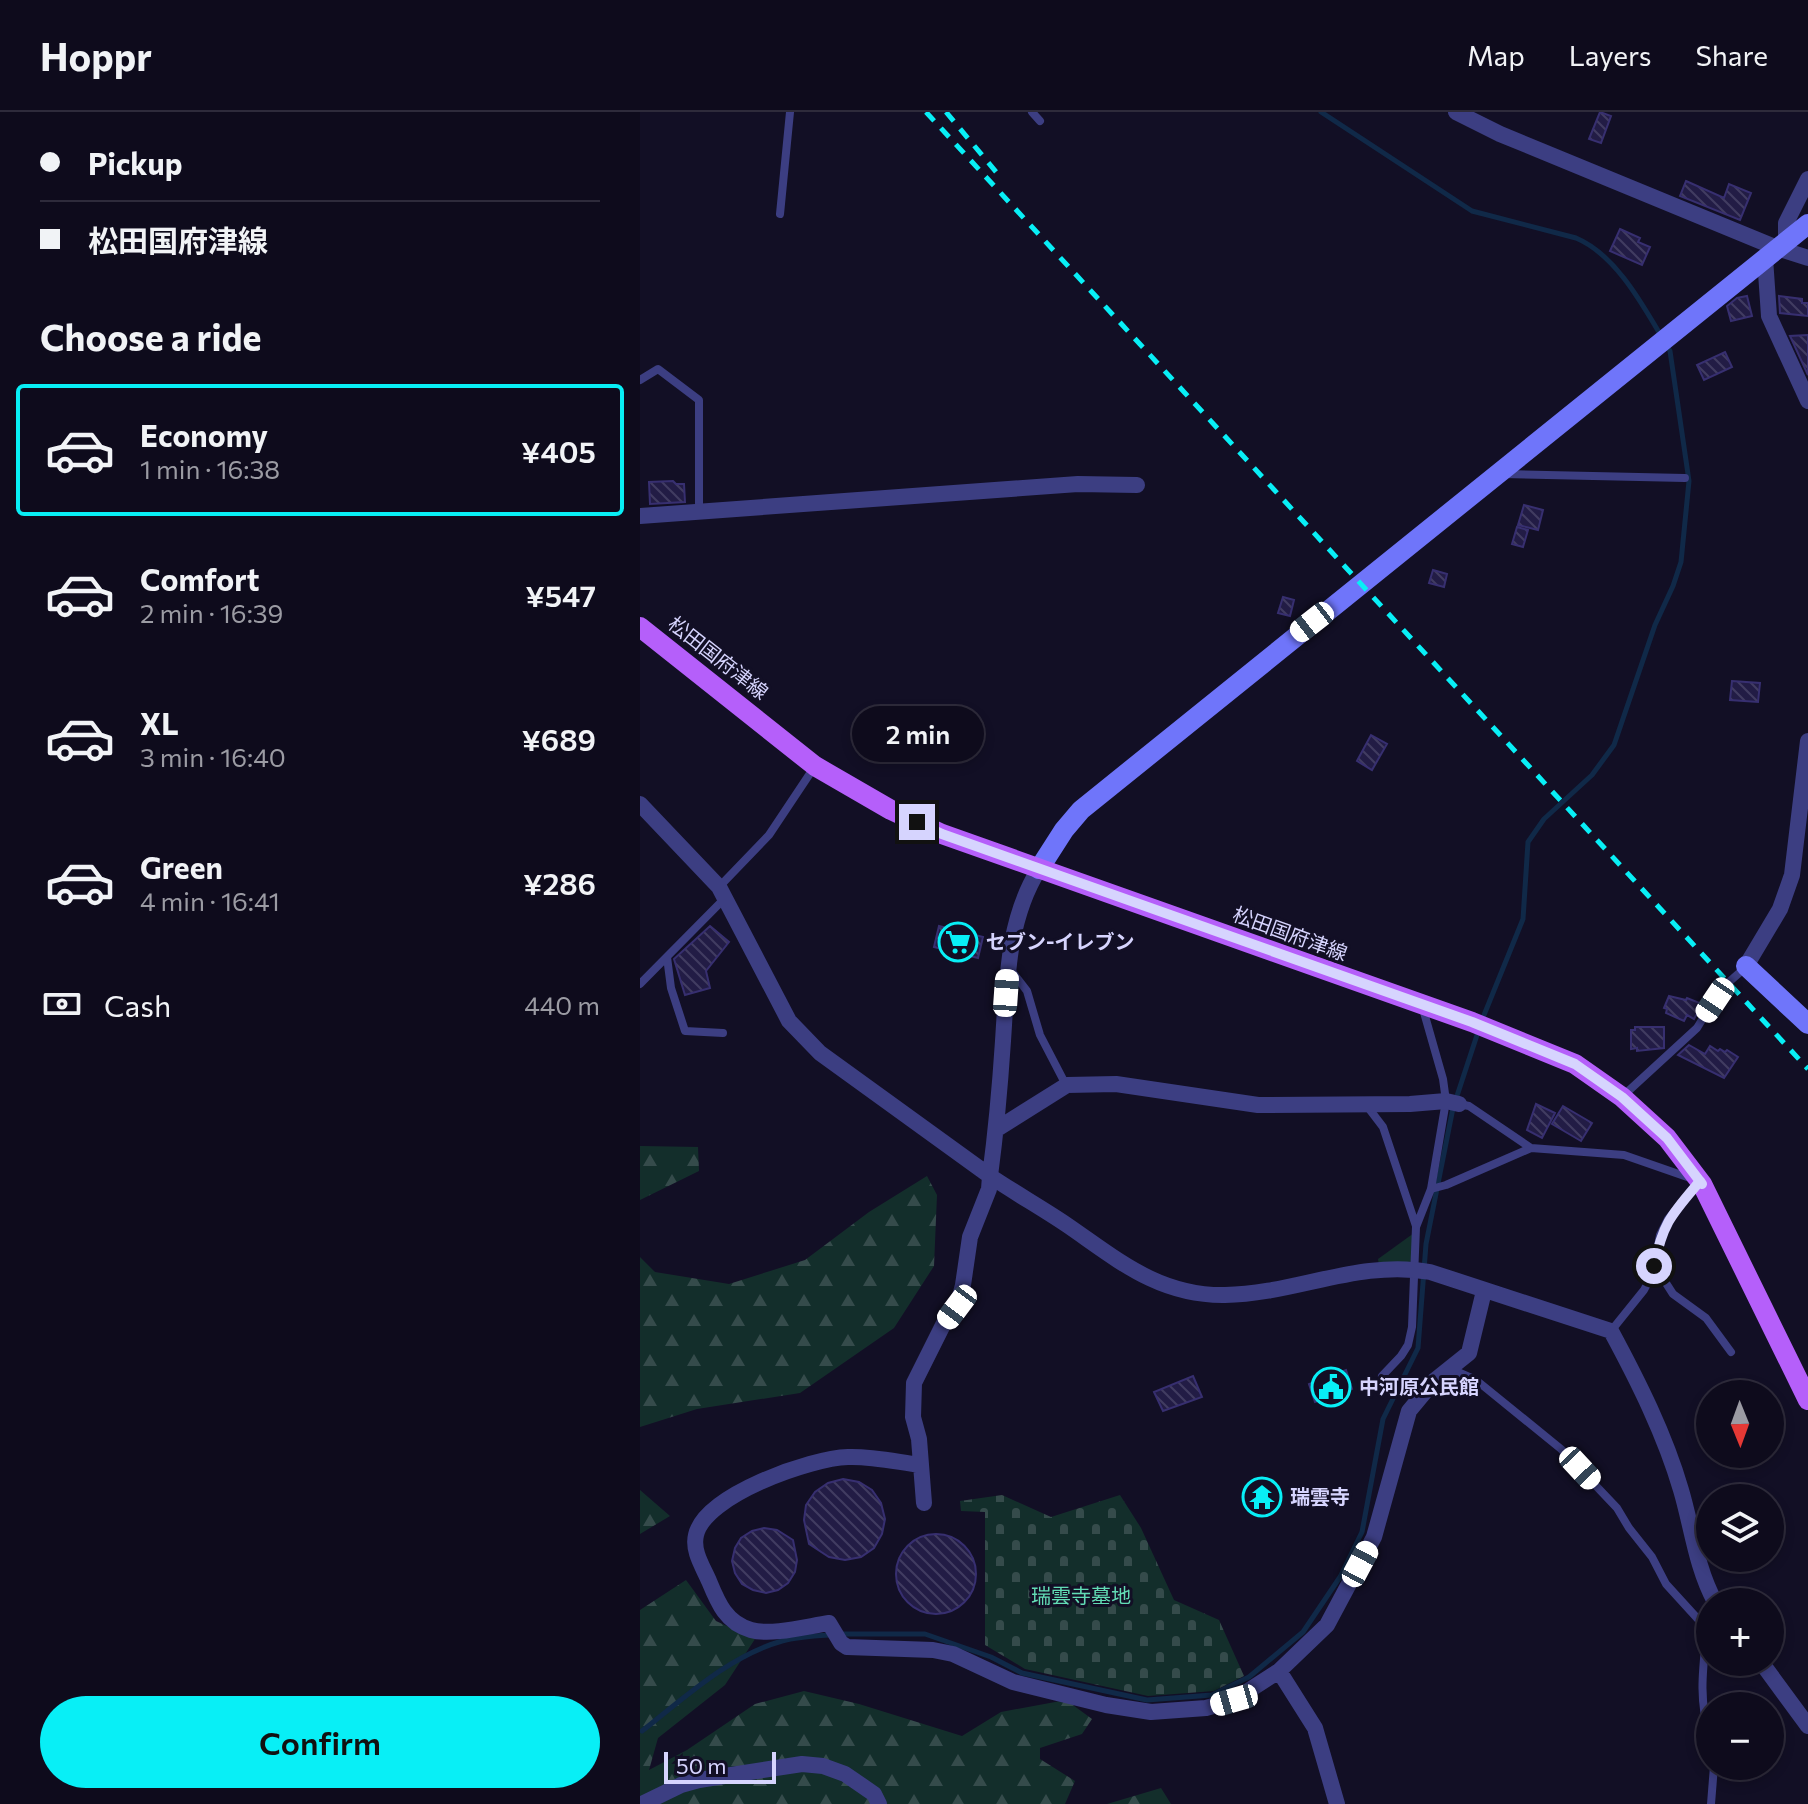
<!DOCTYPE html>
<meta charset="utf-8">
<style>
:root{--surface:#0e0b1c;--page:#1c1929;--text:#f1f3f6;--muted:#9b9ba3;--line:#2e2b3b;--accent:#08eff6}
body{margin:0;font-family:Commissioner,"Noto Sans JP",sans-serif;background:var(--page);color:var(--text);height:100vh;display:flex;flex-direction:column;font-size:30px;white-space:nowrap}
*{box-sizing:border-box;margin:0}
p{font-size:26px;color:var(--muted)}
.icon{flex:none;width:44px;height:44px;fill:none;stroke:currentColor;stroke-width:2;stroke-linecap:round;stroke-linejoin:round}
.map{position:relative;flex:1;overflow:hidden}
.sheet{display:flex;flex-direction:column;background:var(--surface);width:640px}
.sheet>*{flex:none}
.guide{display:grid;align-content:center;height:176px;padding:0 40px;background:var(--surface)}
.needle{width:52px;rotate:179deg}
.fabs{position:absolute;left:1056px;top:1268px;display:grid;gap:16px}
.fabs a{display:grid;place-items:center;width:88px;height:88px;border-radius:50%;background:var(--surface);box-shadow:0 4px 12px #0003,0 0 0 2px var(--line);font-size:40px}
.scale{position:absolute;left:24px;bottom:20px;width:112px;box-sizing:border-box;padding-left:8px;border:4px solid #d6d4fe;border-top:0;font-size:22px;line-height:28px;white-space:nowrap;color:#d6d4fe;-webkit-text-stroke:6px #120f25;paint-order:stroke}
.end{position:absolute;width:36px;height:36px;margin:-18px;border:10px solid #d6d4fe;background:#111;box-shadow:0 0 0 4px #111}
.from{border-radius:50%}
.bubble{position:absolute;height:56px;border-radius:28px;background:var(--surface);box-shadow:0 4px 12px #0003,0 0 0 2px var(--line);font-size:26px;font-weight:600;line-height:56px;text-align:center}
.car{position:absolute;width:24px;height:48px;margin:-24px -12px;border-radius:10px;box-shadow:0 0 6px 2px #0007;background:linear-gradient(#fff 24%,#345 0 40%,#fff 0 76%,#345 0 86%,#fff 0)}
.guide b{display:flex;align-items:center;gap:28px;height:76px;font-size:30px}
.guide b+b{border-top:2px solid var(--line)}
.guide i{width:20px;height:20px;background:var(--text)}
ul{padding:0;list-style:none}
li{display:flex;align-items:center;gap:24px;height:132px;margin:0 16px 12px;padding:0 24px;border:4px solid transparent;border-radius:8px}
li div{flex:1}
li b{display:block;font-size:30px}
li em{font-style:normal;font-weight:600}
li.selected{border-color:var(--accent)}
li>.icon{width:72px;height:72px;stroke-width:1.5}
h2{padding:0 40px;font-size:36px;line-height:96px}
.pay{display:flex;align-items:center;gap:20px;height:88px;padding:0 40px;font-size:30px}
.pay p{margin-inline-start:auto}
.cta{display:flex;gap:16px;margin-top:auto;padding:16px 40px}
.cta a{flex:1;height:92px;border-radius:48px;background:var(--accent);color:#111;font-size:32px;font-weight:600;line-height:92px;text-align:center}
header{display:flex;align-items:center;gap:48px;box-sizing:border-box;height:112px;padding:0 40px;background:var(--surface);border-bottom:2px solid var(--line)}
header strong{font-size:38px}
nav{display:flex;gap:44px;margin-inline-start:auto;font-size:28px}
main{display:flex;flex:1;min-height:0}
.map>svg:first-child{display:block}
.green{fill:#132e2b}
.forest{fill:url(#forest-firs)}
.cemetery{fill:url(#cemetery-stones)}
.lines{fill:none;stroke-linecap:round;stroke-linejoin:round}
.stream{stroke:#102948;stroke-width:5}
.building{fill:url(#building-back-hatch);stroke:#372f70;stroke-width:2}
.lane{stroke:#3c3e82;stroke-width:8}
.street{stroke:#3c3e82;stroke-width:16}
.secondary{stroke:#6f75fa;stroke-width:20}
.primary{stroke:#b55ffa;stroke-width:20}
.rail{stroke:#08eff6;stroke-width:5;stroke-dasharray:12 10;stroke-linecap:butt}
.route{stroke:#d6d4fe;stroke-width:10}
.labels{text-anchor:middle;stroke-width:6;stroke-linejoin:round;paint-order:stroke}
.street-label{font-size:20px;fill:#d6d4fe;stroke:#120f25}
.poi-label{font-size:20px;font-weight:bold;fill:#d6d4fe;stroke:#120f25;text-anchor:start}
.park-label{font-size:20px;fill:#62dcb5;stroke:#120f25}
</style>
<header>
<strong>Hoppr</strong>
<nav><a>Map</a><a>Layers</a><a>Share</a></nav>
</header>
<main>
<section class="sheet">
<div class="guide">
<b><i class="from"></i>Pickup</b>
<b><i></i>松田国府津線</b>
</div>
<h2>Choose a ride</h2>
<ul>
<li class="selected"><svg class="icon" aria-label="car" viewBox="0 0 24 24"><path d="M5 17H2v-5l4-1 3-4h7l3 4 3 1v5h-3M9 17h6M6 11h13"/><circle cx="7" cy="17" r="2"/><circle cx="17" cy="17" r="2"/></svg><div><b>Economy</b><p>1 min · 16:38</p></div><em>¥405</em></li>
<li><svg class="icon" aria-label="car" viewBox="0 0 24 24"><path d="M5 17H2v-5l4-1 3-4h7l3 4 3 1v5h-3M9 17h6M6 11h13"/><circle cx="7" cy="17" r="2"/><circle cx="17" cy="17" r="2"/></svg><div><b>Comfort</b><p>2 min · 16:39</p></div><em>¥547</em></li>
<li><svg class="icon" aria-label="car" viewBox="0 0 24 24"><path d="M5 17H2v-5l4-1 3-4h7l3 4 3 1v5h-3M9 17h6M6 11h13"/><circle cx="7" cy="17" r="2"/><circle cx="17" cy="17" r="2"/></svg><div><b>XL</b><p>3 min · 16:40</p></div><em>¥689</em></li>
<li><svg class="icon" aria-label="car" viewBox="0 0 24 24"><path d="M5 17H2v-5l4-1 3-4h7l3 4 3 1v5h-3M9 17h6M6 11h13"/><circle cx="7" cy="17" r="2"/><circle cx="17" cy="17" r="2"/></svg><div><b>Green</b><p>4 min · 16:41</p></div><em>¥286</em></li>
</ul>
<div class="pay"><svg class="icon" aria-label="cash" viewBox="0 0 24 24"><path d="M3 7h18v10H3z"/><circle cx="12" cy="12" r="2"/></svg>Cash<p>440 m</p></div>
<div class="cta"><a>Confirm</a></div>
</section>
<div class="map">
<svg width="1168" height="1692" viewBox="0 0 1168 1692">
<defs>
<pattern id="forest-firs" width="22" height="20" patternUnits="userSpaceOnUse" patternTransform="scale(2)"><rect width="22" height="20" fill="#132e2b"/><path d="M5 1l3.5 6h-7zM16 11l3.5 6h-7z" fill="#354b4b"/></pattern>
<pattern id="cemetery-stones" width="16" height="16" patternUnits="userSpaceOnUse" patternTransform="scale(2)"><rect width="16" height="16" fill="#132e2b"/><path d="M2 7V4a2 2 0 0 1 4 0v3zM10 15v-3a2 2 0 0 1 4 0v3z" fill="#354b4b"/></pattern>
<pattern id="building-back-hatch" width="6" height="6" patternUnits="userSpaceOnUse" patternTransform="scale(2)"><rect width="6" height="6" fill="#221c45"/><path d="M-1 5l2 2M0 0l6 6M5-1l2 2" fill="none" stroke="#413c61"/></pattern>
</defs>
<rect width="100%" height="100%" fill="#120f25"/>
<!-- green -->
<path class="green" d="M774,1121l1,28 -36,5 -1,-7z"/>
<!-- forest -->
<path class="forest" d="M0,1034l58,1 1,24 -59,29z
M287,1064l10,19 -3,71 -40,62 -94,65 -103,16 -57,18v-170l15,15 74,12 76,-24 64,-48z
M0,1378l30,26 -30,18z
M46,1468l30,41 39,18 -30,46 -67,53 -9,32 38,-20 68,-46 49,-13 55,13 103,32 39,-24 65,-12 26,19 -10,15 -42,14v11l35,22 -10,23h-425v-194z
M521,1676l10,16h-64z"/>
<!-- cemetery -->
<path class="cemetery" d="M362,1383l49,22 69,-22 21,33 33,72 45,20 25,56 -30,15 -66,5 -123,-27 -40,-24v-133l-24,-1 -1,-10z"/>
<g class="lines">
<!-- stream -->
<path class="stream" d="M681,0l151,99 104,27c38,16 64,62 84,96
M842,908l41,-101 5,-77 16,-23 48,-44 22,-30 41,-120 18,-39 8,-24 8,-81 -19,-130 -5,-8
M201,1522h84l66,23 31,16 125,27 65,-5 37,-18 54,-45 37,-55 22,-45 21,-113 35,-71 8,-104 27,-136 26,-79
M2,1619c42,-33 87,-75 140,-90 15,-4 33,-5 49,-6"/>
</g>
<!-- building -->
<path class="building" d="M960,0l11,4 -10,27 -12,-4z
M1046,69l38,17 5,-14 22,9 -11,27 -60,-24z
M980,117l20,9 -2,4 12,5 -8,18 -32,-14z
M1107,184l5,20 -21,5 -4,-15 10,-8z
M1139,184l23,3v4h6v13l-28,-3z
M1168,223v40l-18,-39z
M1085,240l7,15 -28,13 -7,-15z
M33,369l3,3h8l1,18 -35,2 -1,-22z
M884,393l19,5 -5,20 -20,-5z
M877,415l11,3 -5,17 -11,-3z
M793,458l14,4 -3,13 -15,-4z
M643,485l11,3 -4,16 -12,-3z
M1092,569l28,2 -2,19 -28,-2z
M731,623l16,9 -15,26 -15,-9z
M70,814l19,16 -23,29 4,17 -25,7 -11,-36z
M299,814l44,11 -5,21 -44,-11z
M1029,884l17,4 1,-2 15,6 -8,15 -7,-4 -3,6 -18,-8 1,-4 -3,-1z
M995,915h29v21l-27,3v-3l-6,1v-19h4z
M1049,933l16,9 5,-8 8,5 2,-2 5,3 2,-2 11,7 -14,21 -46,-23z
M896,992l19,9 -13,25 -15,-8z
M923,994l29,17 -11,18 -29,-17z
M706,1258l6,19 -37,13 -6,-18z
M553,1264l9,21 -39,14 -9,-19z
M203,1367l16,3 13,8 9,13 4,16 -3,15 -8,14 -13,9 -16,3 -16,-3 -20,-13 -5,-24 2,-15 9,-13 13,-9z
M124,1416l13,2 16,10 4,20 -2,12 -7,11 -10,7 -12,3 -13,-3 -11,-6 -7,-11 -3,-12 3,-13 6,-10 11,-7z
M256 1462a40 40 0 1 1 80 0a40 40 0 1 1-80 0Z"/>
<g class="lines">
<!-- lane -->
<path class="lane" d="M392,0l8,9
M140,102l10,-102
M0,268l18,-11 41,31v110
M862,362l183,4
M79,775l50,-52 46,-69
M27,845l4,31 14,43 38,2
M370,857l17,22 13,44 26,50
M0,872l85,-86
M984,983l73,-67 24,-39 25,-22
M819,992l10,2 62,42 93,7 69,24
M727,994l16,21 33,99
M791,1077l15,-4 85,-37
M1015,1154l18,28 33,24 25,34
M971,1219l33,-41 9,-17 7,-38 8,-16 30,-36
M811,1257l25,11 85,69 56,59 12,20 23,29 14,27 41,45 3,-2
M742,1264l19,-20 7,-11 4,-18 4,-100 15,-38 15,-88 -3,-22 -20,-70
M1067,1517c-4,39 -9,70 3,108
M1071,1692l3,-38"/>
<!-- street -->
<path class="street" d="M816,0l44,22 277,114 31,10
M1146,129v-18l22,-44
M1125,146l4,58 39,85
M0,404l438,-32 59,1
M0,692l79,83 70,134 31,32 170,123 -1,13 -19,48 -7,48 -6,22 -14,18 -29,58 -1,34 6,22 5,64
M399,757c-32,51 -32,113 -36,172 -3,46 -7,90 -13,135 25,17 52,32 77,49 51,35 92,71 158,70 70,-1 135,-36 205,-23l181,59c27,50 54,104 70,159 11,37 15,77 34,112
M1106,854l34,-57 12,-34 16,-134
M357,1017l70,-44 49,-1 142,21 152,-1 36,-3 13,3
M281,1353c-24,-3 -49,-9 -73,-8 -37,1 -143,38 -152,78 -4,16 7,32 13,46 9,22 17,42 42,49 20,6 57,-4 78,-7l12,20 6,4 86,3 20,4 60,28 93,23 45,7 55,-4 28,-8 45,-29 48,-46 47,-88 35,-126 25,-30 35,-28 15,-62
M1121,1550l47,64
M639,1559l36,57 22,76
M2,1692l39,-19 18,-5 103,-16 21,2 22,8 29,20 5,10"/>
<!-- secondary -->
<path class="secondary" d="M399,757l25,-39 17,-20 727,-586
M1106,854l62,58"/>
<!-- primary -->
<path class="primary" d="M0,515l175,139 76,44 51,24 530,188 103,42 47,33 45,41 35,46 106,216"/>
<!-- rail -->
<path class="rail" d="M286,0l882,957
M306,0l51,61"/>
</g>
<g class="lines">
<!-- route -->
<path class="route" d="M277,710l25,12 530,188 103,42 47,33 45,41 35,46 -2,-3c-28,33 -37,41 -46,85"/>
</g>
<!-- icons -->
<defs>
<g id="supermarket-ring" transform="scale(2)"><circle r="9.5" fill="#120f25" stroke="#08eff6" stroke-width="1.5"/><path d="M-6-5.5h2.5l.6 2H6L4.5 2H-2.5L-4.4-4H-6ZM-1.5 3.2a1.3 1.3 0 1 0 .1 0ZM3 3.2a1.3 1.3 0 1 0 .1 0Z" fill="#08eff6"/></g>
<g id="civic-ring" transform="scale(2)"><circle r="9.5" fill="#120f25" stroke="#08eff6" stroke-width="1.5"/><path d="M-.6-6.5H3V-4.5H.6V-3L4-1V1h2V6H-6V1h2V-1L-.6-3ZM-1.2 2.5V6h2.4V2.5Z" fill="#08eff6"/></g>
<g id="temple-ring" transform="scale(2)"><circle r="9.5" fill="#120f25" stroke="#08eff6" stroke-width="1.5"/><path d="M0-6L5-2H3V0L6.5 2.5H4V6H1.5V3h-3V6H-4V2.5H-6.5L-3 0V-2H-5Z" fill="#08eff6"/></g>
</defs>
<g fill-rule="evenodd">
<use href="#supermarket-ring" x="318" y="830"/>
<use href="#civic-ring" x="691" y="1275"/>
<use href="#temple-ring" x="622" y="1385"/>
</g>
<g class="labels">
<!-- street labels -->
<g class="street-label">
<text transform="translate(78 546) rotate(38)" y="7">松田国府津線</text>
<text transform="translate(650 822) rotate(20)" y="7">松田国府津線</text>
</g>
<!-- poi labels -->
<g class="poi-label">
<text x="346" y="837">セブン-イレブン</text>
<text x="719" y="1282">中河原公民館</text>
<text x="650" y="1392">瑞雲寺</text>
</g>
<!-- park labels -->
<g class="park-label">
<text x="441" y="1491">瑞雲寺墓地</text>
</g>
</g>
</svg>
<div class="fabs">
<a><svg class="needle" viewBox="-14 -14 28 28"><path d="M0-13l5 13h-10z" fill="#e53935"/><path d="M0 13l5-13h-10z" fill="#9b9ba3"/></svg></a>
<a><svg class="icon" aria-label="layers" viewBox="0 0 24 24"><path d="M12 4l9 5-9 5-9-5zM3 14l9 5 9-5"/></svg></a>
<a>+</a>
<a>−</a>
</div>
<div class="scale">50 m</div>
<i class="end from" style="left:1014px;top:1154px"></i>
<i class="end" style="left:277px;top:710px"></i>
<div class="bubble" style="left:212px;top:594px;width:132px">2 min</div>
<i class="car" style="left:672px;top:510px;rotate:232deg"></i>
<i class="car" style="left:366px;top:881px;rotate:4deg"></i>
<i class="car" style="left:1075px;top:888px;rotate:214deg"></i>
<i class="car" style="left:317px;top:1195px;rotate:217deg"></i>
<i class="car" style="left:940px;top:1356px;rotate:137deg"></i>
<i class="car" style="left:720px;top:1452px;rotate:28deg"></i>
<i class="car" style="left:594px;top:1588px;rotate:254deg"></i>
</div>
</main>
